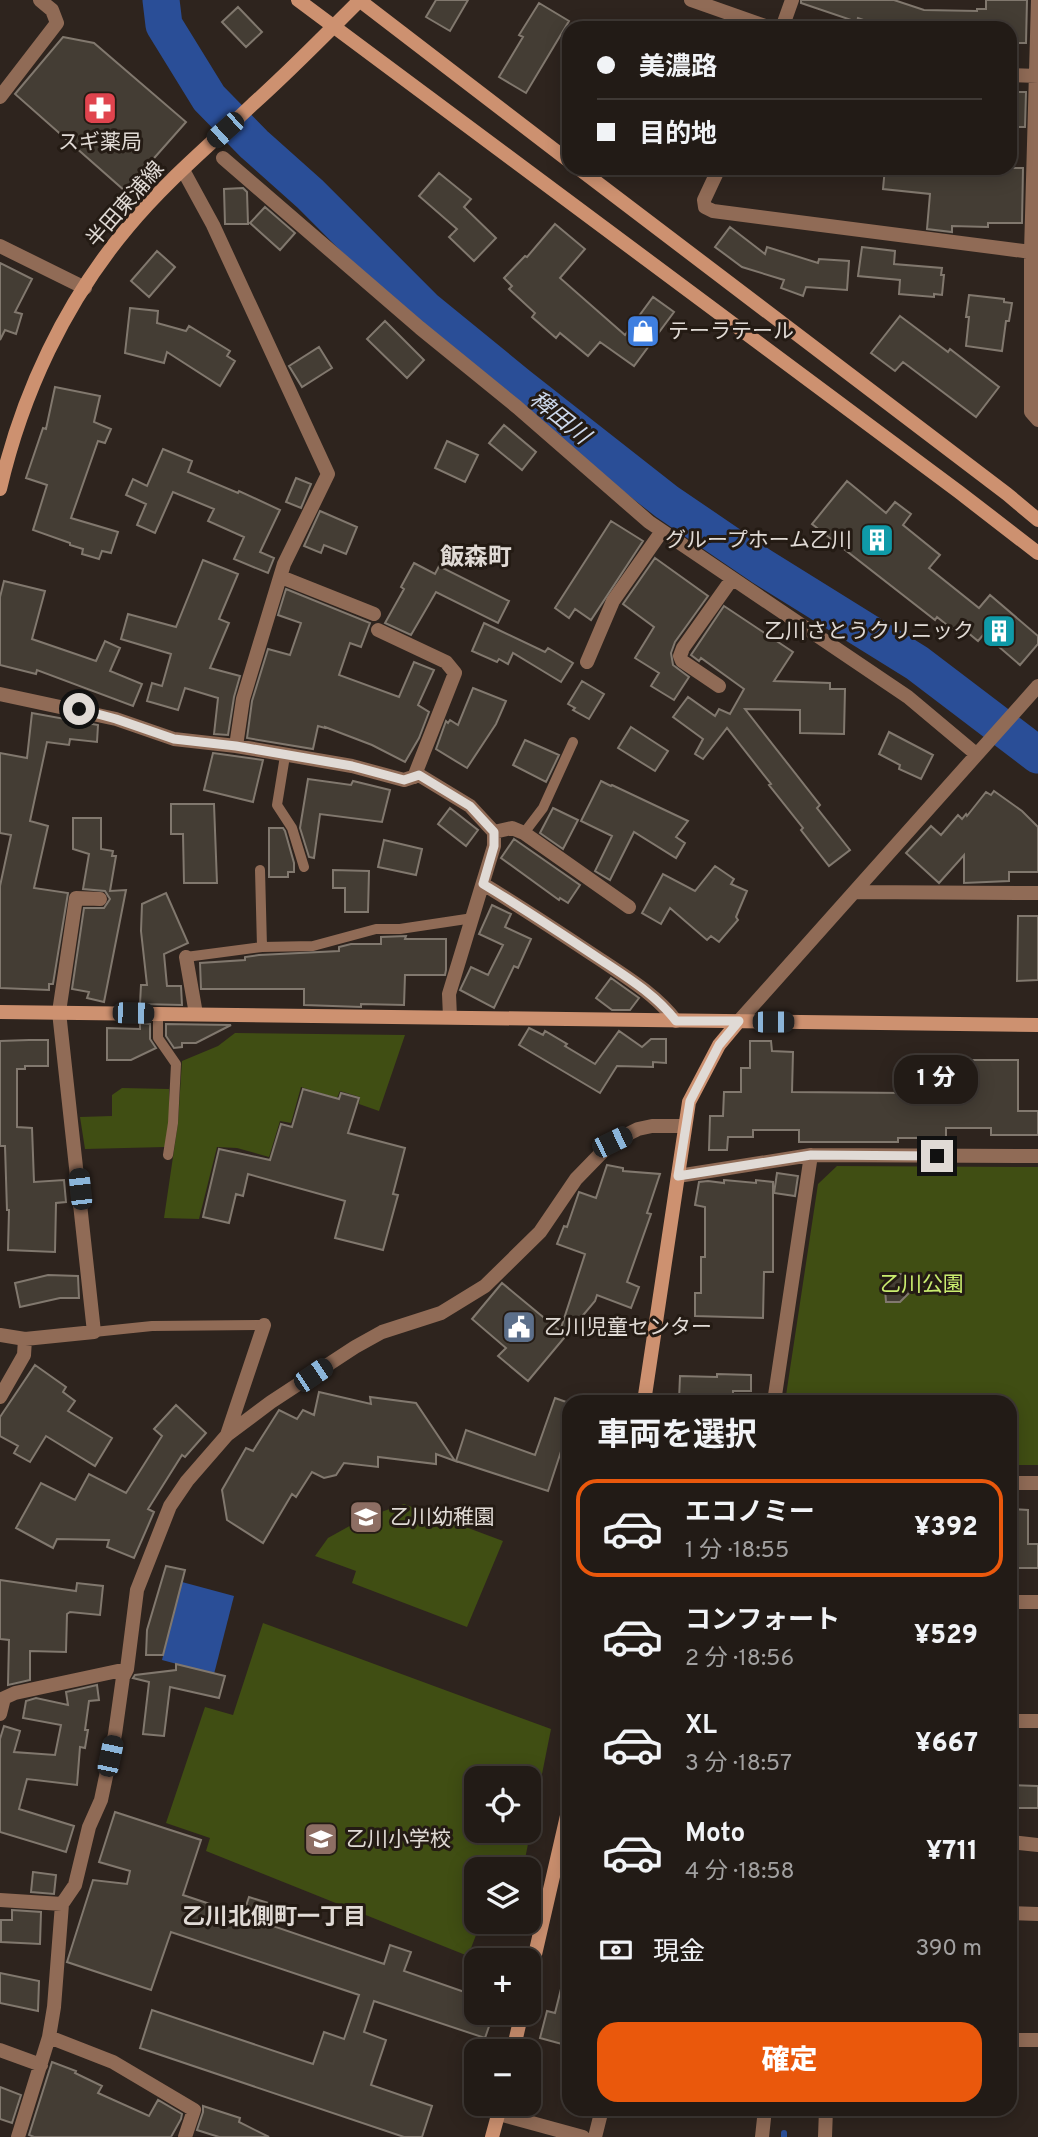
<!DOCTYPE html>
<html lang="ja">
<meta charset="utf-8">
<style>
:root{--surface:#221b16;--page:#2a241f;--text:#f1f3f6;--muted:#a2a1a1;--line:#3f3935;--accent:#ea580c}
body{margin:0;font-family:Overpass,"Noto Sans JP",sans-serif;background:var(--page);color:var(--text);height:100vh;display:flex;flex-direction:column;font-size:26px;white-space:nowrap}
*{box-sizing:border-box;margin:0}
p{font-size:23px;color:var(--muted)}
.icon{flex:none;width:38px;height:38px;fill:none;stroke:currentColor;stroke-width:2;stroke-linecap:round;stroke-linejoin:round}
.map{position:relative;flex:1;overflow:hidden}
.sheet{position:absolute;left:562px;top:1395px;width:455px;height:721px;display:flex;flex-direction:column;background:var(--surface);border-radius:21px;box-shadow:0 4px 18px #0003,0 0 0 2px var(--line)}
.sheet>*{flex:none}
.top-card{position:absolute;left:562px;top:21px;width:455px;height:154px;border-radius:21px;box-shadow:0 4px 18px #0003,0 0 0 2px var(--line);display:grid;align-content:center;height:154px;padding:0 35px;background:var(--surface)}
.buttons{position:absolute;left:464px;top:1766px;display:grid;gap:14px}
.buttons a{display:grid;place-items:center;width:77px;height:77px;border-radius:14px;background:var(--surface);box-shadow:0 4px 18px #0003,0 0 0 2px var(--line);font-size:35px}
.end{position:absolute;width:32px;height:32px;margin:-16px;border:9px solid #e0dad5;background:#111;box-shadow:0 0 0 4px #111}
.from{border-radius:50%}
.bubble{position:absolute;height:49px;border-radius:21px;background:var(--surface);box-shadow:0 4px 18px #0003,0 0 0 2px var(--line);font-size:23px;font-weight:800;line-height:49px;text-align:center}
.car{position:absolute;width:21px;height:42px;margin:-21px -10px;border-radius:9px;box-shadow:0 0 5px 2px #0007;background:linear-gradient(#222 24%,#8ab4d8 0 40%,#222 0 76%,#8ab4d8 0 86%,#222 0)}
.top-card b{display:flex;align-items:center;gap:24px;height:66px;font-size:26px}
.top-card b+b{border-top:2px solid var(--line)}
.top-card i{width:18px;height:18px;background:var(--text)}
ul{padding:0;list-style:none}
li{display:flex;align-items:center;gap:21px;height:98px;margin:0 14px 10px;padding:0 21px;border:4px solid transparent;border-radius:21px}
li div{flex:1}
li b{display:block;font-size:26px}
li em{font-style:normal;font-weight:800}
li.on{border-color:var(--accent)}
li>.icon{width:63px;height:63px;stroke-width:1.5}
h2{padding:0 35px;font-size:32px;line-height:84px}
.pay{display:flex;align-items:center;gap:18px;height:77px;padding:0 35px;font-size:26px}
.pay p{margin-inline-start:auto}
.primary-button{display:flex;gap:14px;margin-top:auto;padding:14px 35px}
.primary-button a{flex:1;height:80px;border-radius:21px;background:var(--accent);color:#fff;font-size:28px;font-weight:800;line-height:80px;text-align:center}
.map>svg:first-child{display:block}
.green{fill:#404e13;fill-rule:evenodd}
.water{fill:#2a4e97}
.lines{fill:none;stroke-linecap:round;stroke-linejoin:round}
.stream{stroke:#2a4e97;stroke-width:6}
.river{stroke:#2a4e97;stroke-width:37}
.building{fill:#443d34;stroke:#81786e;stroke-width:2}
.lane{stroke:#906b56;stroke-width:10}
.street{stroke:#906b56;stroke-width:14}
.secondary{stroke:#cd9170;stroke-width:14}
.route{stroke:#e0dad5;stroke-width:9}
.labels{text-anchor:middle;stroke-width:6;stroke-linejoin:round;paint-order:stroke}
.poi-label{font-size:21px;fill:#e0dad5;stroke:#241b14;text-anchor:start}
.street-label{font-size:21px;fill:#e0dad5;stroke:#241b14}
.park-label{font-size:21px;fill:#caed6f;stroke:#241b14}
.water-label{font-size:23px;font-style:italic;fill:#cbd7eb;stroke:#241b14}
.neighbourhood-label{font-size:23px;font-weight:bold;fill:#e0dad5;stroke:#241b14}
.quarter-label{font-size:24px;font-weight:bold;fill:#e0dad5;stroke:#241b14}
</style>
<div class="map">
<svg width="1038" height="2137" viewBox="0 0 1038 2137">
<rect width="100%" height="100%" fill="#2e241e"/>
<!-- green -->
<path class="green" d="M235,1033l170,2 -26,76 -20,-7 1,-7 -20,-6 -3,7 -36,-11 -10,36 -11,-2 -11,36 -32,-9 -20,-1 -18,72 -35,-1 14,-95 4,-62 36,-15z
M122,1088l47,1v30l-4,28 -80,2 -5,-32 32,-1v-21z
M837,1166l201,1v298h-28v-63h-225l33,-218z
M404,1504l99,37 -36,86 -115,-44 4,-12 -41,-15 13,-18 36,-20z
M263,1623l288,106 -28,140h-47v53h5l-13,34 -262,-105 4,-13 -44,-15 39,-116 28,8zM476,1778h52v52h-52z"/>
<!-- water -->
<path class="water" d="M182,1582l52,14 -20,78 -52,-14z"/>
<g class="lines">
<!-- stream -->
<path class="stream" d="M784,2137v-4"/>
<!-- river -->
<path class="river" d="M161,0l3,25 45,73 45,46 56,50 115,115 93,76 149,117 94,64 156,97 121,92"/>
</g>
<!-- building -->
<path class="building" d="M436,0h32l-18,31 -24,-14z
M801,0h93l30,10 53,1v-2h9v-9h41l-1,43h-16v-15h-124l-28,-10 -1,4 -56,-19z
M539,3l30,18 -43,72 -27,-16 24,-40 -4,-2z
M238,7l24,25 -16,15 -24,-25z
M63,37l31,6 92,79 -61,69 -110,-97z
M1010,92h16l-1,35h-15z
M885,168h138l-1,55h-34v4l-36,-1v6l-25,-3 3,-35 -47,-5z
M439,173l32,26 -7,8 32,31 -22,23 -25,-24 8,-8 -38,-33z
M243,188l4,4 1,32h-23l-1,-35z
M265,207l30,26 -15,17 -30,-27z
M555,224l30,25 -25,29 65,57 28,-38 21,15 -40,54 -34,-24 -12,14 -28,-23 -4,5 -24,-21 3,-4 -26,-24 3,-3 -8,-8 21,-22 2,1z
M730,227l35,27 2,-7 51,16 1,-4 30,2 -2,29 -41,-3 -3,9 -22,-8 3,-8 -42,-13 -27,-20z
M862,247l33,4 -1,13 48,4 -1,7h3l-2,20 -8,-1v3l-35,-3 1,-14 -42,-4z
M157,251l18,16 -26,30 -18,-16z
M0,263l32,16 -17,33 7,2 -6,20 -11,-4 -5,10z
M969,295l35,4v3l8,1 -3,18h-3l-4,30 -36,-5 3,-29h-3z
M130,308l28,3 -1,12 29,8 3,-5 41,25 -3,5 8,5 -15,25 -53,-34 -3,11 -39,-10z
M900,316l48,36 2,-3 49,38 -23,30 -73,-55 -8,9 -24,-18z
M385,321l39,39 -17,18 -40,-39z
M319,347l13,21 -30,19 -13,-21z
M55,387l45,9 -6,26 17,7 -6,14 -7,-2 -27,77 47,14 -7,21 -9,-2 -3,8 -17,-5 1,-5 -13,-4v-2l-37,-13 14,-45 -21,-7 17,-50 3,1z
M504,425l32,27 -14,18 -33,-27z
M447,441l31,14 -13,27 -30,-14z
M163,449l29,12 -4,11 50,21 1,-2 41,19 -20,42 14,6 -6,15 -34,-14 10,-22 -36,-16 6,-12 -41,-17 -18,41 -18,-8 9,-21 -20,-9 7,-16 14,7z
M296,478l15,6 -10,24 -15,-6z
M847,481l39,32 9,-11 16,12 -8,11 37,30 -11,13 50,40 11,-13 48,41v8l-18,21 -36,-31 -6,7 -17,-14 -4,6 -20,-16 -2,3 -123,-96z
M320,511l37,16 -11,27 -22,-9 -3,8 -17,-7z
M611,521l32,20 -52,79 -16,-11 -6,9 -14,-10z
M655,558l53,38 -33,46 -4,11 2,12 16,12 -15,23 -23,-14 8,-13 -24,-15 19,-31 -31,-23z
M203,560l35,14 -19,45 10,4 -19,45 30,8 -6,21 -6,38 -14,-1 4,-36 -33,-10 -7,22 -31,-9 5,-18 10,3 9,-32 -50,-15 7,-25 48,13z
M414,563l21,11 4,-8 70,35 -11,22 -62,-31 -25,43 -26,-12 19,-34 -3,-2z
M4,581l41,10 -13,48 64,22 9,-20 15,7 -10,23 32,13 -9,22 -96,-36 -1,4 -36,-9v-68z
M286,589l84,34 -9,24 -11,-4 -11,32 60,22 15,-35 20,8 -16,35 11,7 -10,26 -14,24 -33,-17 -47,-18v1l-7,-2 -5,23 -66,-11 5,-37 16,-52 22,6 11,-32 -23,-8z
M724,606l69,46 -19,29 56,2v6h15l-1,45 -44,-1v-23l-55,-1 75,96 -3,3 33,42 -21,16 -28,-36 2,-2 -34,-43 2,-1 -44,-56 -24,31 -8,-5 8,-15 -30,-22 15,-20 27,19 4,-7 11,5 14,-25 -43,-31 -2,3 -8,-6z
M484,623l61,29 3,-4 25,15 -12,19 -48,-29 -5,11 -9,-5 -2,3 -25,-11z
M582,681l22,13 -15,25 -16,-9 2,-2 -7,-4z
M473,688l33,13 -10,23 -29,44 -31,-19 10,-28 2,2 2,-3 8,5z
M32,713l66,12 -1,17 -27,-3 -1,6 -22,-3 -17,79 18,5 -14,62 34,5 -15,91h-4v6l-49,-2v-102l11,-51 -11,-2v-80l27,5z
M631,727l37,24 -13,20 -37,-23z
M889,732l44,23 -12,24 -22,-10 1,-4 -21,-11z
M525,740l34,15 -13,27 -33,-17z
M213,753l50,7 -10,42 -49,-12z
M308,779l43,6 2,-4 37,9 -8,32 -62,-8 -6,44 -5,-1 -9,-29z
M601,781l10,5 1,-1 76,36 -12,16 9,6 -9,15 -42,-26 -24,48 -15,-9 17,-35 -31,-15z
M994,791l28,20 16,16v45h-29v9l-45,2v-28l-25,28 -33,-30 25,-27 10,9 17,-20 4,4 4,-5 1,2 19,-24 5,3z
M171,804h43l3,79h-33l-1,-49h-12z
M450,808l28,22 -12,16 -28,-22z
M553,808l25,12 -15,29 -23,-16z
M73,818h28v31l12,2 -1,5h4l-6,35 16,-1 -22,112 -17,-4 2,-6 -17,-3 12,-81h20l6,-9 -5,-8 -22,-2 6,-35 -16,-5z
M269,828h14l2,3 9,32v9h-6v5h-19z
M514,839l66,46 -12,18 -8,-5 -1,2 -58,-42z
M384,840l38,9 -6,26 -38,-8z
M715,866l19,13 -3,5 16,7 -11,26 2,3 -19,22 -8,-6 -4,4 -37,-32 -9,16 -19,-11 21,-39 32,17z
M333,870l36,1 -1,41h-23v-24h-12z
M166,893l22,50 -24,11 3,32h14l1,19 -42,-1 1,-19h6l-6,-54 1,-27z
M492,905l19,9 -6,13 26,12 -13,29 -4,-2 -20,42 -34,-18 11,-23 17,8 15,-30 -24,-11z
M1018,916h20v64l-21,1z
M406,936l-1,3h41v31l-1,5h-40l-1,30 -43,-1v3l-57,-2v-16h-103l-1,-26 45,-3v-3l14,-2 80,-4v-4l12,-3h30v-7z
M611,978l28,20 -9,12h-18l-16,-12z
M140,1023l10,1v15l6,9 -25,12h-24v-32l33,1z
M166,1024l65,1 -35,18h-14v4l-8,1 -8,-12z
M529,1028l14,7 2,-4 22,13 -2,2 30,18 24,-33 23,16 9,-8h15v24l-13,-1v5l-36,-1 -17,27 -81,-48z
M29,1040h19v26h-23v3h-8v58l15,1 2,54 30,-2 2,22 -10,1 -1,49 -47,-2 1,-40h-2l-2,-64h-5v-105z
M750,1041h21l1,10 21,1 -1,40 114,1v-33h112v51h20v24h-47v-7h-45v10h-48v4h-99v-12h-46v7h-25l-1,13h-18l1,-34h13l1,-24h17v-24h9z
M303,1089l36,10 2,-6 18,5 -11,35 57,15 -12,46 5,1 -15,55 -48,-12 10,-37 -97,-27 -5,22 -7,-2 -7,29 -26,-6 16,-68 51,11 11,-36 11,3z
M607,1165l16,3v3l37,3 -13,39 4,1 -24,68 12,5 -8,21 -34,-13 -2,6 -67,80 -30,-25 8,-8 -34,-29 30,-36 58,48 25,-77 -28,-10 7,-18 3,1 12,-35 17,6z
M777,1173l21,3 -3,20 -21,-3z
M724,1180l32,3v-3l17,2v90h-9l-1,46 -68,-2v-23h6v-36h4v-50l-10,-2 4,-23 9,-1 16,2z
M897,1274h16v15l-13,13h-14l-1,-13z
M48,1275l30,1 1,22h-19l-40,9 -5,-24z
M35,1365l31,22 -3,5 12,9 -7,10 44,27 -17,28 -49,-30 -16,26 -16,-9 4,-7 -18,-10v-19z
M717,1374l34,1v16h-18v4h-18v6l-36,-1 1,-24 37,1z
M319,1392l52,12 -1,-7 46,6 39,58 -19,-7v10l-58,-7v10l-34,-4 -8,12 -12,3 -12,-6 -16,25 -4,-3 -29,49 -36,-23 -5,-30 24,-42 7,3 26,-41 18,9 6,-9 11,5z
M555,1398l14,5v24l-21,64 -92,-30 10,-31 69,25z
M176,1405l30,28 -21,24 -3,-2 -34,54 6,3 -20,46 -27,-11 2,-7 -52,-1 -4,9 -37,-20 25,-45 34,17 14,-26 37,19 36,-57 -8,-7z
M1010,1509l18,1v34h10v24h-28z
M166,1566l19,4 -22,85h-17l1,-25z
M0,1580l76,11 1,-8 26,3 -3,29 -30,-3 -3,2 -1,38 -36,-1v29l-22,5 1,-45 -9,-1z
M176,1664l49,12 -6,22 -49,-11 -6,49 -21,-2 6,-52 -16,-4 2,-3 41,-5z
M97,1685l2,15 -10,1 -4,29h3l-3,18 -5,-1 -3,38 -50,-6 -8,30 55,17 -8,26 -66,-20v-93l4,-13 16,5 -6,21 41,3 6,-30 -38,-7 3,-17 10,-3 32,7 -2,-13z
M1010,1785l28,1v22h-28z
M115,1812l86,28 -18,55 60,20 6,-18 19,6 -7,19 123,42 6,-19 21,7 -7,19 72,25v16h18l-9,26 -111,-37 -10,31 22,8 -15,45 61,21 -10,31h-18l-264,-89 12,-38 161,54 11,-32 20,7 15,-44 -188,-63 -20,58 -84,-28 26,-82 34,4 3,-13 -31,-9z
M33,1872l23,3 -2,19 -23,-2z
M12,1910l29,2 -1,32 -39,-2v-22h11z
M0,1973l39,8 -1,30 -38,-8z
M563,1981l6,1v64l-29,-8 7,-27 8,2z
M52,2062l24,9 -1,2 27,13 -4,7 51,23 9,-16 24,14 -1,5 -10,18h-137l-5,-2z
M0,2087l21,8 -9,28 -12,-4z
M203,2106l37,12 -1,4 30,15h-50l-22,-7 6,-18z"/>
<g class="lines">
<!-- lane -->
<path class="lane" d="M285,756l-8,49 15,23 12,39
M524,833l19,-25 30,-66
M260,870l2,77
M186,957l76,-10 51,-1 63,-17h24l73,-11
M158,1013v25l18,26 -3,59 -5,32
M94,1332l58,-6 112,-1"/>
<!-- street -->
<path class="street" d="M691,0l80,28
M1038,0l-7,252v160l7,8
M782,28l10,-28
M1010,75l28,1
M0,97l57,-74 -5,-13 -12,-10
M223,158l197,170 97,79 132,115 259,175 68,57
M719,168l-15,32 1,7 8,4 318,41
M183,170l30,55 115,249 -44,90 -41,135 -7,47
M0,246l85,42
M281,577l93,37
M378,630l68,32 9,11 -41,104
M587,662l26,-61 49,-70
M719,686l-37,-25 -2,-5 3,-8 49,-69
M0,694l116,25 58,20 62,7 116,20 52,14 15,-5 51,31 24,26v14l-45,148 1,23
M494,832l18,-4 12,5 105,74
M483,884c40,24 79,50 118,76 27,18 55,35 75,61
M855,892l183,1
M186,957l10,57
M739,1021l299,-335
M678,1176l133,-21 227,1
M0,1335l25,4 69,-7 -35,-320 17,-114 24,1
M0,1397l24,-42 1,-16
M774,1402l37,-247
M227,1435l37,-110
M1010,1483h28
M1010,1602h28
M0,1714l4,-16 11,-5 112,-24
M1010,1721h28
M1010,1842l28,3
M0,1900l62,4
M1010,1913l28,1
M49,2037l64,25 81,48 -9,27
M1010,2040h28
M0,2050l41,15
M499,2114l84,23
M18,2137l31,-100 5,-30 8,-103 13,-19 14,-58 12,-27 14,-66 8,-57 4,-8 10,-79 33,-84 17,-25 40,-46 44,-33 84,-55 27,-15 59,-19 44,-27 55,-54 36,-53 36,-37 26,-13 14,-3h33
M595,2137l7,-28
M762,2137l3,-28
M825,2137l1,-28"/>
<!-- secondary -->
<path class="secondary" d="M298,0l661,492 79,61
M359,0l210,161
M578,168l429,326 31,26
M0,489c22,-95 65,-187 128,-262 37,-45 83,-83 125,-123 37,-33 72,-69 107,-104
M0,1012l1038,13
M644,1402l45,-300 30,-57 20,-24
M528,1985l41,-178
M513,2051l9,-39
M492,2137l9,-33"/>
</g>
<g class="lines">
<!-- route -->
<path class="route" d="M79,709l37,10 58,20 62,7 116,20 52,14 15,-5 51,31 24,26v14l-11,38c40,24 79,50 118,76 27,18 55,35 75,61h63l-20,24 -29,56 -12,75 133,-21 126,1"/>
</g>
<!-- icons -->
<defs>
<g id="pharmacy-square" transform="scale(1.75)"><rect x="-9" y="-9" width="18" height="18" rx="4" fill="#e0444e" stroke="#241b14"/><path d="M-2-6h4v4h4v4h-4v4h-4v-4h-4v-4h4Z" fill="#fff"/></g>
<g id="shop-square" transform="scale(1.75)"><rect x="-9" y="-9" width="18" height="18" rx="4" fill="#3f7fe0" stroke="#241b14"/><path d="M-5-2.5h2.3a2.7 3.5 0 0 1 5.4 0H5L5.5 6h-11ZM-1.5-2.5h3a1.5 2.3 0 0 0-3 0Z" fill="#fff"/></g>
<g id="building-square" transform="scale(1.75)"><rect x="-9" y="-9" width="18" height="18" rx="4" fill="#0f9aa8" stroke="#241b14"/><path d="M-4-6H4V6H1V3H-1V6H-4ZM-2.5-4.3h1.7v1.8h-1.7ZM.8-4.3h1.7v1.8H.8ZM-2.5-1h1.7V.8h-1.7ZM.8-1h1.7V.8H.8Z" fill="#fff"/></g>
<g id="civic-square" transform="scale(1.75)"><rect x="-9" y="-9" width="18" height="18" rx="4" fill="#5c6f8a" stroke="#241b14"/><path d="M-.6-6.5H3V-4.5H.6V-3L4-1V1h2V6H-6V1h2V-1L-.6-3ZM-1.2 2.5V6h2.4V2.5Z" fill="#fff"/></g>
<g id="school-square" transform="scale(1.75)"><rect x="-9" y="-9" width="18" height="18" rx="4" fill="#8d6e63" stroke="#241b14"/><path d="M0-5L7-2L0 1L-7-2ZM-4 1L0 2.5L4 1V4Q0 6-4 4Z" fill="#fff"/></g>
</defs>
<g fill-rule="evenodd">
<use href="#pharmacy-square" x="100" y="108"/>
<use href="#shop-square" x="643" y="331"/>
<use href="#building-square" x="877" y="540"/>
<use href="#building-square" x="999" y="631"/>
<use href="#civic-square" x="519" y="1327"/>
<use href="#school-square" x="366" y="1517"/>
<use href="#school-square" x="321" y="1839"/>
</g>
<g class="labels">
<!-- poi labels -->
<g class="poi-label">
<text x="100" y="149" text-anchor="middle">スギ薬局</text>
<text x="668" y="338">テーラテール</text>
<text x="852" y="547" text-anchor="end">グループホーム乙川</text>
<text x="974" y="638" text-anchor="end">乙川さとうクリニック</text>
<text x="544" y="1334">乙川児童センター</text>
<text x="390" y="1524">乙川幼稚園</text>
<text x="346" y="1846">乙川小学校</text>
</g>
<!-- street labels -->
<g class="street-label">
<text transform="translate(125 204) rotate(-49)" y="7">半田東浦線</text>
</g>
<!-- park labels -->
<g class="park-label">
<text x="922" y="1291">乙川公園</text>
</g>
<!-- water labels -->
<g class="water-label">
<text transform="translate(560 417) rotate(39)" y="8">稗田川</text>
</g>
<!-- neighbourhood labels -->
<g class="neighbourhood-label">
<text x="274" y="1924">乙川北側町一丁目</text>
</g>
<!-- quarter labels -->
<g class="quarter-label">
<text x="476" y="565">飯森町</text>
</g>
</g>
</svg>
<div class="buttons">
<a><svg class="icon" aria-label="locate" viewBox="0 0 24 24"><circle cx="12" cy="12" r="6"/><path d="M12 2v4M12 18v4M2 12h4M18 12h4"/></svg></a>
<a><svg class="icon" aria-label="layers" viewBox="0 0 24 24"><path d="M12 4l9 5-9 5-9-5zM3 14l9 5 9-5"/></svg></a>
<a>+</a>
<a>−</a>
</div>
<i class="end from" style="left:79px;top:709px"></i>
<i class="end" style="left:937px;top:1156px"></i>
<div class="bubble" style="left:894px;top:1055px;width:84px">1 分</div>
<i class="car" style="left:225px;top:130px;rotate:228deg"></i>
<i class="car" style="left:133px;top:1013px;rotate:91deg"></i>
<i class="car" style="left:773px;top:1022px;rotate:90deg"></i>
<i class="car" style="left:612px;top:1142px;rotate:64deg"></i>
<i class="car" style="left:80px;top:1189px;rotate:354deg"></i>
<i class="car" style="left:313px;top:1375px;rotate:56deg"></i>
<i class="car" style="left:110px;top:1756px;rotate:12deg"></i>
<div class="top-card">
<b><i class="from"></i>美濃路</b>
<b><i></i>目的地</b>
</div>
<section class="sheet">
<h2>車両を選択</h2>
<ul>
<li class="on"><svg class="icon" aria-label="car" viewBox="0 0 24 24"><path d="M5 17H2v-5l4-1 3-4h7l3 4 3 1v5h-3M9 17h6M6 11h13"/><circle cx="7" cy="17" r="2"/><circle cx="17" cy="17" r="2"/></svg><div><b>エコノミー</b><p>1 分 · 18:55</p></div><em>¥392</em></li>
<li><svg class="icon" aria-label="car" viewBox="0 0 24 24"><path d="M5 17H2v-5l4-1 3-4h7l3 4 3 1v5h-3M9 17h6M6 11h13"/><circle cx="7" cy="17" r="2"/><circle cx="17" cy="17" r="2"/></svg><div><b>コンフォート</b><p>2 分 · 18:56</p></div><em>¥529</em></li>
<li><svg class="icon" aria-label="car" viewBox="0 0 24 24"><path d="M5 17H2v-5l4-1 3-4h7l3 4 3 1v5h-3M9 17h6M6 11h13"/><circle cx="7" cy="17" r="2"/><circle cx="17" cy="17" r="2"/></svg><div><b>XL</b><p>3 分 · 18:57</p></div><em>¥667</em></li>
<li><svg class="icon" aria-label="car" viewBox="0 0 24 24"><path d="M5 17H2v-5l4-1 3-4h7l3 4 3 1v5h-3M9 17h6M6 11h13"/><circle cx="7" cy="17" r="2"/><circle cx="17" cy="17" r="2"/></svg><div><b>Moto</b><p>4 分 · 18:58</p></div><em>¥711</em></li>
</ul>
<div class="pay"><svg class="icon" aria-label="cash" viewBox="0 0 24 24"><path d="M3 7h18v10H3z"/><circle cx="12" cy="12" r="2"/></svg>現金<p>390 m</p></div>
<div class="primary-button"><a>確定</a></div>
</section>
</div>
